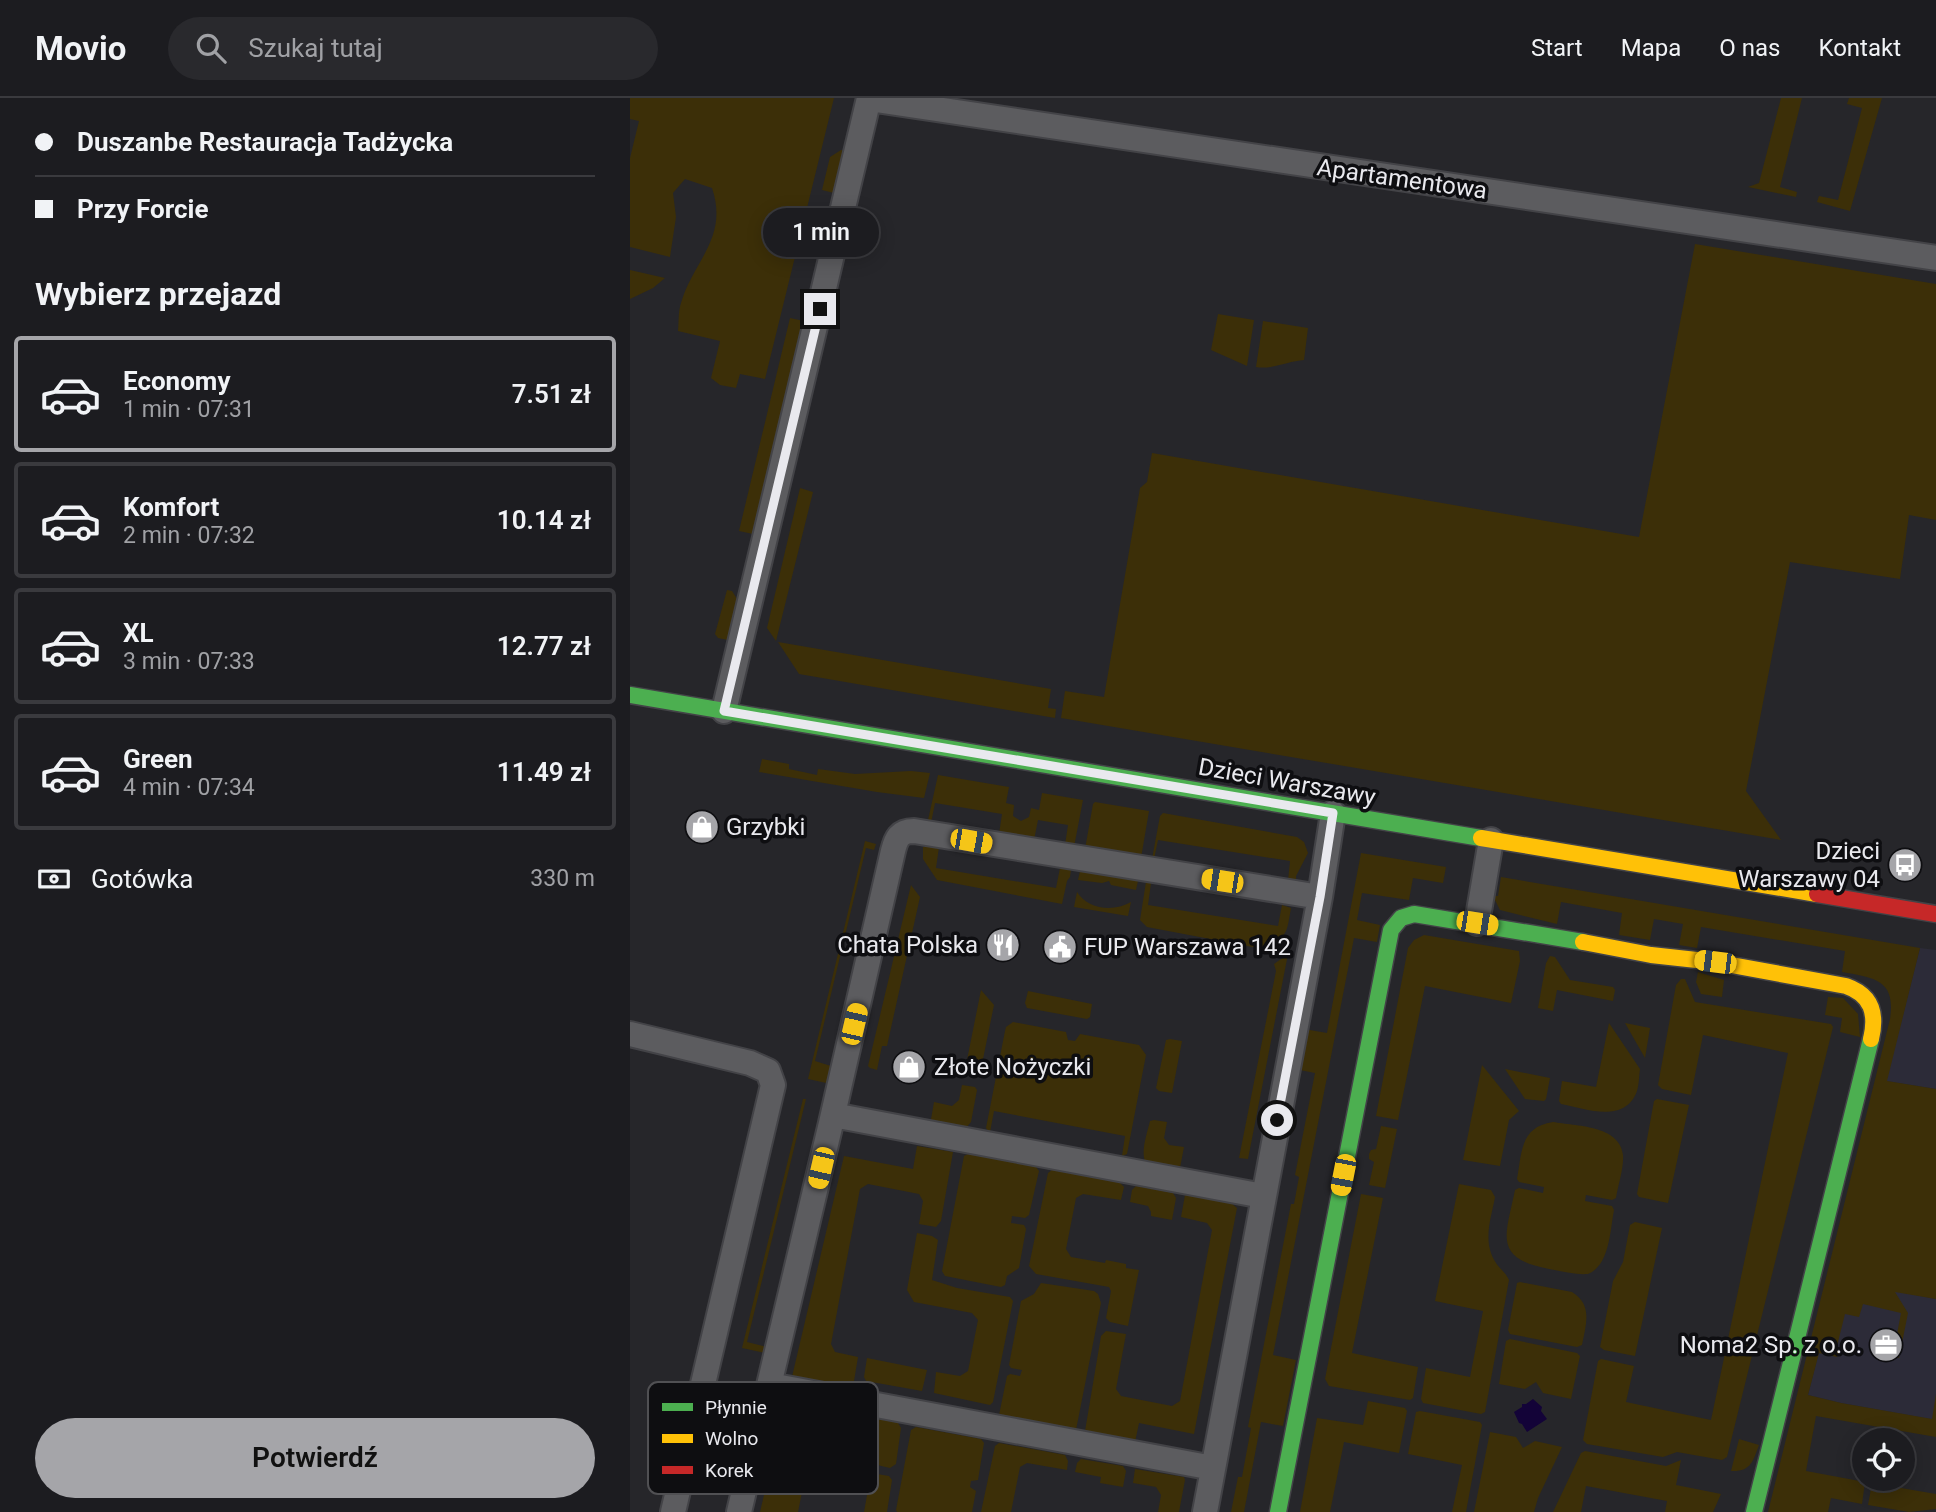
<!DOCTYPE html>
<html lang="pl">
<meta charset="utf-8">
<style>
:root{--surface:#1c1c20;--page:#29292d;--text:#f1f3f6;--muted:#a0a1a5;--line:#3a3a3e;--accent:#a5a5a9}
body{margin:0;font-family:Roboto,sans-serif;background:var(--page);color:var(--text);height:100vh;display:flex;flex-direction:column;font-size:26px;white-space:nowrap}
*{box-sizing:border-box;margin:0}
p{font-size:23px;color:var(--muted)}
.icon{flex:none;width:38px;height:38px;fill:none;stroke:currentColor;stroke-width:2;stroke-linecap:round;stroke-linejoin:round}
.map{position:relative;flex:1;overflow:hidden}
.panel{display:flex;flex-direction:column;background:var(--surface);width:630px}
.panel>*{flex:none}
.top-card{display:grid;align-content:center;height:154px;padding:0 35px;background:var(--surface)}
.tools{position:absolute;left:1222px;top:1330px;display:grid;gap:14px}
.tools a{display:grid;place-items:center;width:63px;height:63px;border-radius:50%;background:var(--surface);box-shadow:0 4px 18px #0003,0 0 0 2px var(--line);font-size:35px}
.end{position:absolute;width:32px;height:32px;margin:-16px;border:9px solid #e9e9ee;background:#111;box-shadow:0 0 0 4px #111}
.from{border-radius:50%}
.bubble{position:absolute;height:49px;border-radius:24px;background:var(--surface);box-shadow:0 4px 18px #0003,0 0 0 2px var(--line);font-size:23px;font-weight:600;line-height:49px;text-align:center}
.car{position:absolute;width:21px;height:42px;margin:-21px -10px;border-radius:9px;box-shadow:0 0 5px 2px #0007;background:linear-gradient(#f5c518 24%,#345 0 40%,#f5c518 0 76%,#345 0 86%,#f5c518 0)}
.top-card b{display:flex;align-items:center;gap:24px;height:66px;font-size:26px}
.top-card b+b{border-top:2px solid var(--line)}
.top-card i{width:18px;height:18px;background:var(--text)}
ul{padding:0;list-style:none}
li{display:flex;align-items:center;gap:21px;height:116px;margin:0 14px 10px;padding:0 21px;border:4px solid var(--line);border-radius:7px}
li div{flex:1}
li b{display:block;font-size:26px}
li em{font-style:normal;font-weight:600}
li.on{border-color:var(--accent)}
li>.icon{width:63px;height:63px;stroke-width:1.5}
h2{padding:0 35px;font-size:32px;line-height:84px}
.pay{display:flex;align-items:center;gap:18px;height:77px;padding:0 35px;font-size:26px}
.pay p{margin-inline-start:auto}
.cta{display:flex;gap:14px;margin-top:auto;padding:14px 35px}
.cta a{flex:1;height:80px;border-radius:42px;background:var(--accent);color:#111;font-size:28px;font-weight:600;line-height:80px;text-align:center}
header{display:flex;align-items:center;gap:42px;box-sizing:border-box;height:98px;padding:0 35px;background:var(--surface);border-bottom:2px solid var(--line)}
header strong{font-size:33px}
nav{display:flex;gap:38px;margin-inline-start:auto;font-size:24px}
.search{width:490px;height:63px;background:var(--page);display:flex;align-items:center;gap:18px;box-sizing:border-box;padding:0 24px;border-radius:38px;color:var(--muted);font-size:26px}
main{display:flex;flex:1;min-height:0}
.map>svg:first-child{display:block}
.built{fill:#2c2b38}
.green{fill:#3c2f08}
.water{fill:#130338}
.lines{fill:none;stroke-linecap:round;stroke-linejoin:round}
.street-casing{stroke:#434347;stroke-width:28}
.fast-casing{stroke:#434347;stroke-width:19}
.slow-casing{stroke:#434347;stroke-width:19}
.jam-casing{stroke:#434347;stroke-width:19}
.street{stroke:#5c5c5f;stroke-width:24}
.fast{stroke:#4caf50;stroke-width:16}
.slow{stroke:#ffc107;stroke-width:16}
.jam{stroke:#c62828;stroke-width:16}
.route{stroke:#e9e9ee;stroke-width:9}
.labels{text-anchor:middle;stroke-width:7;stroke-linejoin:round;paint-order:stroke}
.street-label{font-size:24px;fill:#e9e9ee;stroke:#0e0e11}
.poi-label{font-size:24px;fill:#e9e9ee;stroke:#0e0e11;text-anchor:start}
.key{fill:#0e0e11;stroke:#505053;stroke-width:2}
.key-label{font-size:19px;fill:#e9e9ee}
</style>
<header>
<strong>Movio</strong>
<div class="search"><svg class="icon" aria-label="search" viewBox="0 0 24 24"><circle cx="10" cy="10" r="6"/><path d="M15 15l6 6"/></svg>Szukaj tutaj</div>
<nav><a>Start</a><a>Mapa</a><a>O nas</a><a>Kontakt</a></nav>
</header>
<main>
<section class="panel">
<div class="top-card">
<b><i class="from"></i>Duszanbe Restauracja Tadżycka</b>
<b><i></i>Przy Forcie</b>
</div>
<h2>Wybierz przejazd</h2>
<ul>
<li class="on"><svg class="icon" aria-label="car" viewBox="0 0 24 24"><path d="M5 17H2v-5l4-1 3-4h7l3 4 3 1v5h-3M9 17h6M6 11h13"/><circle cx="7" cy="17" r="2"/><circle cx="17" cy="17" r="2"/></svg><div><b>Economy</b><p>1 min · 07:31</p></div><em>7.51 zł</em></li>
<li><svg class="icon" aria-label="car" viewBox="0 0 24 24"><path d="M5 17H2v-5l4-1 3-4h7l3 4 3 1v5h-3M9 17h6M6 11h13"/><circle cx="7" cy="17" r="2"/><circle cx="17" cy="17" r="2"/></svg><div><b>Komfort</b><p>2 min · 07:32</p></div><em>10.14 zł</em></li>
<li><svg class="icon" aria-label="car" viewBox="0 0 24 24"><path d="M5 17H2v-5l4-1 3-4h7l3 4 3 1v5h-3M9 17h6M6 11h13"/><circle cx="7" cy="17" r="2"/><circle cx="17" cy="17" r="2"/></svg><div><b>XL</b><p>3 min · 07:33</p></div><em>12.77 zł</em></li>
<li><svg class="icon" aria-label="car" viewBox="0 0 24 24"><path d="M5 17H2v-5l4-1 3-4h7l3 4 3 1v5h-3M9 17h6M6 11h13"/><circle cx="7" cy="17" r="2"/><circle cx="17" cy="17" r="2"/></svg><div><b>Green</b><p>4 min · 07:34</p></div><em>11.49 zł</em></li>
</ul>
<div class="pay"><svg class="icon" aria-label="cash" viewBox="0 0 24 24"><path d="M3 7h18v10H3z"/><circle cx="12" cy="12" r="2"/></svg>Gotówka<p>330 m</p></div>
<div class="cta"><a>Potwierdź</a></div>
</section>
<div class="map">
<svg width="1306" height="1414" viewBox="0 0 1306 1414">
<rect width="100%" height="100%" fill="#26262a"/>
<!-- built -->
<path class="built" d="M1290,850l16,2v139l-50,-8z
M1207,1182l99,19v121l-95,-17 -33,-8z"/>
<!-- green -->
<path class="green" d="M0,0h204l-69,281 -25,-5 -4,14 -16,-3 -9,-7 9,-37 -42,-10c1,-9 0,-19 3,-28 12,-42 48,-65 31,-115l-27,-9 -12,14 3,24 -6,40 -40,-10v-89l9,-37 -9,-2z
M1151,0h21l-22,89 17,5 -1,5 -48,-10 11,-4z
M1219,0h33l-32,113 -33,-9 2,-6 19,4 24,-92 -15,-4z
M211,52l3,1 -10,42 -12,-3 8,-33z
M1065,146l241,40v236l-27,-5 -9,64 -110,-17 -44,229 35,49 -720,-122 4,-27 39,6 36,-209 7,-6 5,-29 487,84z
M0,172l35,8 -12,10 -23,11z
M588,216l36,6 -7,46 -36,-16z
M160,220l14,3 -51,213 -14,-3z
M633,223l45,7 -4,32c-16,1 -33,10 -48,7z
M170,390l13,4 -37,149 -9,-13z
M97,492l5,1 5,8 -9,41 -10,-2 -3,-4z
M148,544l273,47 -3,19 8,1 -1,9 -256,-44z
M132,661l27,5v5l28,6 1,-6 37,5 56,-3 19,2 -6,25 -47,-6 -118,-20z
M308,677l71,12 -3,16 8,2 -1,11 8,5 8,-4 2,-9 8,2 3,-17 41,7 -9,47 -9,-2 3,-20 -30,-5 -4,20 -35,-6 3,-20 -67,-11 -4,20 -3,-3z
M465,704l54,9 -8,47 -56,-9 8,-45z
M533,715l134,24 7,5 4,11 -12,23v7l-8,-2 2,-20 -132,-21 -4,19h-2l8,-43z
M235,743l11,3 -2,6 -8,-2 -51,213 19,6 -3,17 -23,-5z
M293,749h16l-3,21 120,20 4,-20 11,2 -1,7 -3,4 -5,23 -125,-24 -14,-21z
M731,755l85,14 -3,16 -30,-5 -4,22 -47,-7 -5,27 23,5 -3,17 -23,-4 -81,417 23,5 -13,66 -22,-4 -17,90h-13l7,-35h4l9,-49 -3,-1 43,-223h3l5,-27 -4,-2 20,-102 -20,-4 9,-40 23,4z
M450,773l58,10 -2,9 -25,-5 -2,-4 -7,2 -24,-3z
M871,779l419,71 -33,133 49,8v210l-41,-7 13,21 -9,45 -7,-1 3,-18h3l1,-4 -2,-1 4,-21 -38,-9 -4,13 -14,-3 -9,36 3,2 -2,5 -18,-4 -11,42 33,8 91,16 4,-25v43l-120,-21 -10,55 59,11 -3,22 -31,-6 -3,14h-60l122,-493c6,-40 -16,-41 -48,-47l3,-21 -144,-24 -4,21 -18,-3 4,-21 -29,-5 -4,21 -31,-5 3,-22 -61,-11 -4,22 -57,-14 -7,-14h5z
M516,784l5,1 -3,22 130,21 4,-21 9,3c-5,28 -3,27 -28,41l-116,-22 -7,-7z
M281,787l9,12 -33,149h-5l-5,24 -7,-2 -2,-2z
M447,794c11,18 37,20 54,10l-3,14 -54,-9z
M794,837l95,16 1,10 -9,42 -86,-17 -27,134 -22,-4 32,-168 6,-8z
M658,856l-40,205 -9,-1 37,-187 -2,-7z
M920,858l5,1 15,23 43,7 2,3 -2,11 -56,-11 -4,21 -15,-3 8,-45z
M1068,874l26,8 -2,17 -21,-3 -5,-12z
M1051,881h4l10,23 136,22 2,3 -106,430 -5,3 -45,-8 -14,5 -76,-13 -4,-4 15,-79 3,-2 33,7 -8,36 85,18 77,-367 -85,-18 -12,60 -29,-6 -4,-4 18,-100z
M351,892l13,15 -11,54 -5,3 -11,-2z
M398,893l64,13 -2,13 -3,2 -60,-11 -2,-5z
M1198,899l15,1 15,16 2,23 -20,-5 2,-14 -17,-3z
M383,924l53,10 2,8 7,1 5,-7 59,11 7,10 -19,99 -5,2 3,-20 -131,-25 -4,21 -2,-1 -2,-3 19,-97 1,-4z
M979,925l31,46c-1,7 -1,16 -3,22 -12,33 -51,18 -76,13l-2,-3 3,-20 34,6z
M995,925l25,5 -5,30z
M540,941l12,2 -10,52 -13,-2 -3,-3 10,-48z
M852,967l37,46 -10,9 -9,46 -37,-6z
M875,971l45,9 -4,21 -2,2 -19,-2z
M332,987l13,2 2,3 -6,32 -6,7 -35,-4 4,-23 18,4 7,-6z
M173,1001h3l-59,243 20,5 -2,6 -23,-5z
M1027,1001l32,6 -21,98 -29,-6 -2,-3 17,-93z
M524,1022l13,2 -3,16 5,7 15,2 -5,26 -33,-9c-6,-12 1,-30 4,-43z
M923,1024c22,4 67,3 70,33 1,13 -5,30 -7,43l-4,2 -26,-5 -1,6 27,5 2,4c-4,20 -4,55 -26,64 -13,1 -26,-3 -39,-5 -57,-11 -43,-34 -34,-79l4,-2 24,5 1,-6 -25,-5 -2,-3c5,-27 3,-52 36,-57z
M751,1028l16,3 -12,59 -16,-3 5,-23 -5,-3v-5l2,-4 5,-1z
M287,1048l36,6 -12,69 -5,6 -17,-3 4,-23 -4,-7 -51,-10 -8,5 -29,155 4,8 23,5 -6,36 -61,-12 53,-225 69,13z
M338,1056l68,13 3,4 -10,44 -4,3 -13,-2 -1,7 13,2 2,4 -7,39 -12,8 -2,9 -4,2 -56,-11 -3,-5 22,-115z
M422,1072l68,13 4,4 -3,13 -38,-6 -7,4 -10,51 5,8 34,6 1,-3 20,4v4l13,2 -11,56 -18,-4 -4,-4 5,-27 -2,-4 -73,-13 -7,-8 19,-93z
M829,1086l32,6 4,7c-4,22 -13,45 1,66 4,6 10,10 13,17l-24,132 -4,2 -58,-11 -2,-4 5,-31 44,9 13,-66 -48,-10z
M506,1088l37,7 3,5 -4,22 -21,-4v-4l-3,-6 -18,-4 2,-12z
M731,1096l22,4 -31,155 66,14 -5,31 -3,2 -81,-14 -4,-7z
M555,1097l46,8 6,5 -43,226 -55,-11 -5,24 -50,-10 17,-101 5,-5 20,3 -10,55 5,7 51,10 8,-5 32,-171 -5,-7 -26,-6z
M1005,1124l27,6 -27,128 -31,-6 -4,-3 13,-66 10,-19 7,-37z
M287,1135l15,3 6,4 -6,40 25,8 53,9 3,4 -20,101 -3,3 -56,-12 2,-21 24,4 8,-5 10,-51 -6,-7 -58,-11 -7,-12z
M890,1184l52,10c21,13 14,32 10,53l-5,2 -67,-13 -2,-4 9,-47z
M411,1185l53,8 4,3 3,9 -26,132 -77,-15 9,-44 3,-2 10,2 2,-6 -11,-2 -2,-3 12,-64 13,-7z
M880,1241l67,14 3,3 -9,43 -28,-6 -7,-11 -11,7 -26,-5 7,-43z
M237,1260l60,12 -5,21 -56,-10 -2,-4z
M159,1303l109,22 3,5 -5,36 -6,4 -17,-4 5,-25 -6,-7 -50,-10 -7,5 -17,85h-38l25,-107z
M738,1303l37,7 2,3 -8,42 -55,-11 -14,70h-30l17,-94 46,7z
M790,1313l60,11 2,3 -16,87h-14l10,-47 -54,-11 8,-42z
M286,1329l65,12 3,4 -6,37 -7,1 -1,6 6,4 -4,21h-75l-1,-2 15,-80z
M860,1334l26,5 7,11 12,-7 27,6 -24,51 -4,14h-60z
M1109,1341l20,6c-6,16 -8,27 -28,26z
M369,1345l66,12 3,6 -1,9 -40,-7 -7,4 -9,45h-30l14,-66z
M955,1353l81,15 15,-6 -5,25 45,9 -8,18h-48l2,-11 -81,-15 -5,26h-28l28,-59z
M451,1361l42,7 3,5 -3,16 -23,-4 1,-6 -26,-5 2,-9z
M505,1371l49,8 1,3 -6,32h-21l3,-17 -5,-8 -23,-4z
M241,1375l18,3 3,4 -5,32h-23z
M1242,1385l64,11v15l-27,3 -41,-7z"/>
<!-- water -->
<path class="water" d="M903,1301l9,8 -1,4 6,8 -20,13 -5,-8 -3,-1 -5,-11 8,-5v-3h4z"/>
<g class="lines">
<!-- street casing -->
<g class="street-casing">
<path id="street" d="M239,1l1067,159
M94,613l145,-613
M847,825l14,-83
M0,936l120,29 18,8 5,14 -100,427
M203,1017l430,81
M140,1287l443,83
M109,1414l92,-389 62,-272c3,-12 6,-20 21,-20l406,66
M575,1414l115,-615 13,-84"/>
</g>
<!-- fast casing -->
<g class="fast-casing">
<path id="fast" d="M0,597l851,143
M648,1414l113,-582 10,-12 13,-4 169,28
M1124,1414l117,-473"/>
</g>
<!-- slow casing -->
<g class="slow-casing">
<path id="slow" d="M851,740l336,56
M953,844l68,13 64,7 131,24c26,9 31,28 25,53"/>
</g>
<!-- jam casing -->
<g class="jam-casing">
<path id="jam" d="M1187,796l119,20"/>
</g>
<!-- street -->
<use href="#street" class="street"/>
<!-- fast -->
<use href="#fast" class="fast"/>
<!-- slow -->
<use href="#slow" class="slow"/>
<!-- jam -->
<use href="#jam" class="jam"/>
</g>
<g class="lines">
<!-- route -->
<path class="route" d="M190,211l-96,402 609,102 -13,84 -43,223"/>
</g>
<!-- icons -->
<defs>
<g id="shop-disc" transform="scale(1.75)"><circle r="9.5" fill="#a5a5a9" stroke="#0e0e11"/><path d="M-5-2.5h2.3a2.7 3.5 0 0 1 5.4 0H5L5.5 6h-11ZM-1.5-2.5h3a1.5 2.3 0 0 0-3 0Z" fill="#fff"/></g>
<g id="bus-disc" transform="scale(1.75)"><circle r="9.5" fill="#a5a5a9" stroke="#0e0e11"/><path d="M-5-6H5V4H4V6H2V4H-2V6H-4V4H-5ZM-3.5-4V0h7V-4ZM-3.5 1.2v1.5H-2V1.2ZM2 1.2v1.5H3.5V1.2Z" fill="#fff"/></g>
<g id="restaurant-disc" transform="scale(1.75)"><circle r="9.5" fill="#a5a5a9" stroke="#0e0e11"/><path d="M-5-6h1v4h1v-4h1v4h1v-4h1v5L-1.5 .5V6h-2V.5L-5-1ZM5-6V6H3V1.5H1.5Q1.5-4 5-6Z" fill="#fff"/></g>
<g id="civic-disc" transform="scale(1.75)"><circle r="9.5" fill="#a5a5a9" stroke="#0e0e11"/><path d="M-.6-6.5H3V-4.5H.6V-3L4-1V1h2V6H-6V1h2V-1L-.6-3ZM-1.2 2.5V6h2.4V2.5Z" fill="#fff"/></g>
<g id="office-disc" transform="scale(1.75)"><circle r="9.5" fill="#a5a5a9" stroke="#0e0e11"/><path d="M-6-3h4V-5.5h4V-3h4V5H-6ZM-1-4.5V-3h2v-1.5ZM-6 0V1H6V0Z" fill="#fff"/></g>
</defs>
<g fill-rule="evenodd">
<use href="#shop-disc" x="72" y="729"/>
<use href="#bus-disc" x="1275" y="767"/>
<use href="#restaurant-disc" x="373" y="847"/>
<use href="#civic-disc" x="430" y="849"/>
<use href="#shop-disc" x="279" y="969"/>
<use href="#office-disc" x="1256" y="1247"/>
</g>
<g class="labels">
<!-- street labels -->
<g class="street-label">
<text transform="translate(772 81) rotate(8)" y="8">Apartamentowa</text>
<text transform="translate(657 684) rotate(10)" y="8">Dzieci Warszawy</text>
</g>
<!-- poi labels -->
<g class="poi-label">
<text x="96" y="737">Grzybki</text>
<text x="1250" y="761" text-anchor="end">Dzieci<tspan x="1250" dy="28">Warszawy 04</tspan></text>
<text x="348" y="855" text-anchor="end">Chata Polska</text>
<text x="454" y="857">FUP Warszawa 142</text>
<text x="304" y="977">Złote Nożyczki</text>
<text x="1232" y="1255" text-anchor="end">Noma2 Sp. z o.o.</text>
</g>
</g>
<!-- legend -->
<rect x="18" y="1284" width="230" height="112" rx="10" class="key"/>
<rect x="32" y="1305" width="31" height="8" fill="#4caf50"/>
<rect x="32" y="1336" width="31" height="9" fill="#ffc107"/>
<rect x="32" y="1368" width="31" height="8" fill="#c62828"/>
<g class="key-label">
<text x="75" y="1316">Płynnie</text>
<text x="75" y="1347">Wolno</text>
<text x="75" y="1379">Korek</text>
</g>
</svg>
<div class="tools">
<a><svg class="icon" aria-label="locate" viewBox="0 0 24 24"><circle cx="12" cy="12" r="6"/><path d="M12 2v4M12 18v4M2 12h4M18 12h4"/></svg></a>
</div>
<i class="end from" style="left:647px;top:1022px"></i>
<i class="end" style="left:190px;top:211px"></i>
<div class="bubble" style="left:133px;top:110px;width:116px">1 min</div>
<i class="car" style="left:341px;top:743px;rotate:100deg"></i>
<i class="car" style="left:592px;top:783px;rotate:279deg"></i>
<i class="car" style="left:847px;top:825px;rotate:99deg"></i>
<i class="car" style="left:1085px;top:864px;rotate:277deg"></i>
<i class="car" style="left:224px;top:926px;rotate:13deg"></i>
<i class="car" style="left:191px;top:1070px;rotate:193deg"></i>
<i class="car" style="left:713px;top:1077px;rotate:191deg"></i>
</div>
</main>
